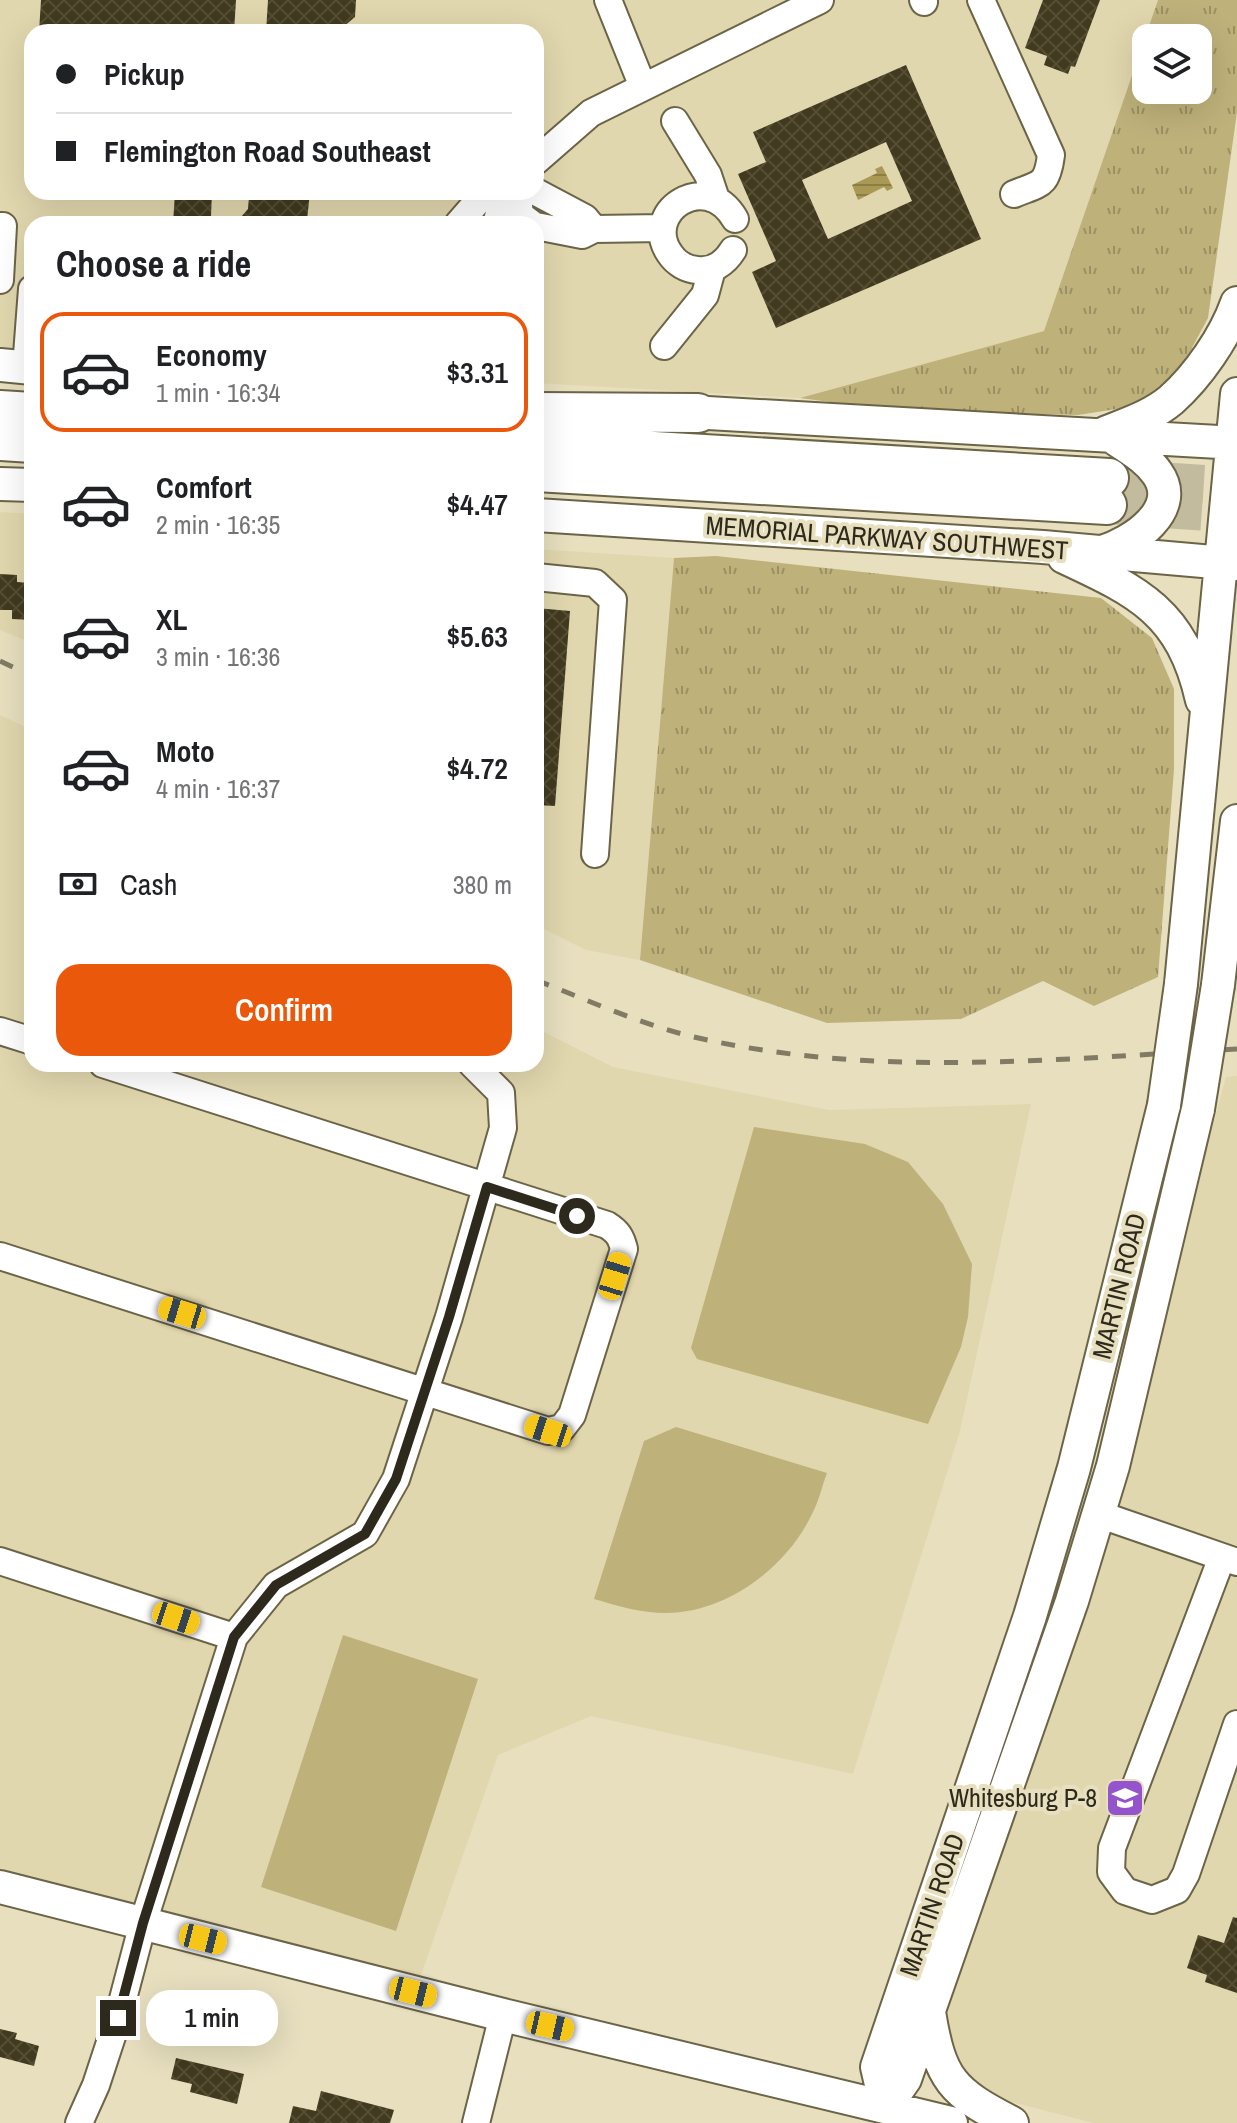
<!DOCTYPE html>
<meta charset="utf-8">
<style>
:root{--surface:#fff;--page:#f2f2f2;--text:#202124;--muted:#757577;--line:#e0e0e0;--accent:#ea580c}
body{margin:0;font-family:"Archivo Narrow",sans-serif;background:var(--page);color:var(--text);height:100vh;display:flex;flex-direction:column;font-size:30px;white-space:nowrap}
*{box-sizing:border-box;margin:0}
p{font-size:26px;color:var(--muted)}
.icon{flex:none;width:44px;height:44px;fill:none;stroke:currentColor;stroke-width:2;stroke-linecap:round;stroke-linejoin:round}
.map{position:relative;flex:1;overflow:hidden}
.details{position:absolute;left:24px;top:216px;width:520px;height:856px;display:flex;flex-direction:column;background:var(--surface);border-radius:24px;box-shadow:0 8px 32px #0002}
.details>*{flex:none}
.top-card{position:absolute;left:24px;top:24px;width:520px;height:176px;border-radius:24px;box-shadow:0 8px 32px #0002;display:grid;align-content:center;height:176px;padding:0 32px;background:var(--surface)}
.controls{position:absolute;left:1132px;top:24px;display:grid;gap:16px}
.controls a{display:grid;place-items:center;width:80px;height:80px;border-radius:16px;background:var(--surface);box-shadow:0 8px 32px #0002;font-size:40px}
.end{position:absolute;width:36px;height:36px;margin:-18px;border:10px solid #2d2a1d;background:#fff;box-shadow:0 0 0 4px #fff}
.from{border-radius:50%}
.bubble{position:absolute;height:56px;border-radius:24px;background:var(--surface);box-shadow:0 8px 32px #0002;font-size:26px;font-weight:600;line-height:56px;text-align:center}
.car{position:absolute;width:24px;height:48px;margin:-24px -12px;border-radius:10px;box-shadow:0 0 6px 2px #0007;background:linear-gradient(#f5c518 24%,#345 0 40%,#f5c518 0 76%,#345 0 86%,#f5c518 0)}
.top-card b{display:flex;align-items:center;gap:28px;height:76px;font-size:30px}
.top-card b+b{border-top:2px solid var(--line)}
.top-card i{width:20px;height:20px;background:var(--text)}
ul{padding:0;list-style:none}
li{display:flex;align-items:center;gap:24px;height:120px;margin:0 16px 12px;padding:0 16px;border:4px solid transparent;border-radius:24px}
li div{flex:1}
li b{display:block;font-size:30px}
li em{font-style:normal;font-weight:600}
li.active{border-color:var(--accent)}
li>.icon{width:72px;height:72px;stroke-width:1.5}
h2{padding:0 32px;font-size:36px;line-height:96px}
.pay{display:flex;align-items:center;gap:20px;height:88px;padding:0 32px;font-size:30px}
.pay p{margin-inline-start:auto}
.cta{display:flex;gap:16px;margin-top:auto;padding:16px 32px}
.cta a{flex:1;height:92px;border-radius:24px;background:var(--accent);color:#fff;font-size:32px;font-weight:600;line-height:92px;text-align:center}
.map>svg:first-child{display:block}
.built{fill:#e1d7ae;fill-rule:evenodd}
.grass{fill:url(#grass-tufts);fill-rule:evenodd}
.pitch{fill:#beb17a}
.water{fill:url(#water-rules)}
.building{fill:url(#building-cross-hatch);fill-rule:evenodd}
.lines{fill:none;stroke-linecap:round;stroke-linejoin:round}
.highway-tunnel{stroke:#c2bb9e;stroke-width:38;stroke-dasharray:38 19;stroke-linecap:butt}
.minor-casing{stroke:#6b6447;stroke-width:30}
.major-casing{stroke:#6b6447;stroke-width:36}
.highway-casing{stroke:#6b6447;stroke-width:42}
.minor{stroke:#fff;stroke-width:26}
.major{stroke:#fff;stroke-width:32}
.highway{stroke:#fff;stroke-width:38}
.rail{stroke:#817b65;stroke-width:5;stroke-dasharray:14 14;stroke-linecap:butt}
.major-bridge-casing{stroke:#6b6447;stroke-width:36;stroke-linecap:butt}
.major-bridge{stroke:#fff;stroke-width:32}
.route{stroke:#2d2a1d;stroke-width:10}
.labels{text-anchor:middle;stroke-width:8;stroke-linejoin:round;paint-order:stroke}
.street-label{font-size:26px;fill:#2d2a1d;stroke:#e7dfbe}
.poi-label{font-size:26px;fill:#2d2a1d;stroke:#e7dfbe;text-anchor:end}
</style>
<div class="map">
<svg width="1237" height="2123" viewBox="0 0 1237 2123">
<defs>
<pattern id="grass-tufts" width="24" height="20" patternUnits="userSpaceOnUse" patternTransform="scale(2)"><rect width="24" height="20" fill="#beb17a"/><path d="M3 7l-1-3M5 7V3M7 7l1-3M15 17l-1-3M17 17v-4M19 17l1-3" fill="none" stroke="#9b9063"/></pattern>
<pattern id="water-rules" width="6" height="5" patternUnits="userSpaceOnUse" patternTransform="scale(2)"><rect width="6" height="5" fill="#a95"/><path d="M0 2.5h6" fill="none" stroke="#8b7d46"/></pattern>
<pattern id="building-cross-hatch" width="8" height="8" patternUnits="userSpaceOnUse" patternTransform="scale(2)"><rect width="8" height="8" fill="#413a1e"/><path d="M0 0l8 8M0 8l8-8" fill="none" stroke="#544e36"/></pattern>
</defs>
<rect width="100%" height="100%" fill="#e7dfbe"/>
<!-- built -->
<path class="built" d="M0,0h1158l-113,331 -245,67 -264,-15v-159h-504v131l-32,-2zM32,32h504v160h-504z
M0,512l32,2v129l-32,-13z
M536,549l138,9 -34,402 -54,-10 -50,-25z
M0,715l32,15v334h504v-36l77,39 216,43 202,-6 -71,327 -107,343 -262,-58 -93,39 -78,223 -420,-106z
M1237,1076v1047h-143l-123,-31 -27,-33 -5,-46 149,-429 138,-507z"/>
<!-- grass -->
<path class="grass" d="M1158,0h79v112l-29,206 -29,54 -43,34 -58,9 -180,-4 -98,-13 244,-67zM1146,38h52v52h-52z
M716,556l385,42 51,40 22,51v80l-16,208 -64,29 -51,-25 -82,38 -134,4 -187,-63 34,-402z"/>
<!-- pitch -->
<path class="pitch" d="M754,1127l111,17 43,18 35,42 29,60 -4,53 -7,30 -33,77 -231,-65 -6,-11z
M676,1427l151,46c-5,13 -8,28 -15,41 -25,53 -85,99 -146,99 -25,0 -48,-7 -72,-14l50,-158z
M343,1635l135,44 -82,252 -135,-44z"/>
<!-- water -->
<path class="water" d="M882,166l11,22 -6,3 -3,-4 -26,13 -6,-15 25,-12 -2,-4z"/>
<!-- building -->
<path class="building" d="M41,0h195l-2,32 -73,-2v2h-122z
M268,0h88l-1,17 -18,15h-71z
M1043,0h57l-25,67 -4,-1 -3,8 -24,-9 3,-9 -22,-8z
M906,65l75,174 -205,89 -24,-56 24,-11 -38,-87 28,-12 -13,-30zM886,142l26,59 -84,38 -26,-59z
M175,192h37l-1,24 30,1 7,-8 1,-13 4,-4h57l-3,28 -16,-2 -6,6h-112z
M0,574l17,1v7l15,1v37l-20,-1v-9h-12z
M536,608l34,3 -15,195 -19,-1z
M1233,1917l4,1v75l-32,-11 2,-7 -20,-7 11,-33 26,8z
M0,2029l17,4 -2,6 24,7 -5,20 -34,-9z
M176,2058l68,16 -7,30 -47,-12 2,-8 -21,-5z
M321,2091l73,19 -4,13h-101l4,-17 23,5z"/>
<g class="lines">
<!-- highway-tunnel -->
<path class="highway-tunnel" d="M1109,478l128,8
M1107,505l130,9"/>
<!-- minor casing -->
<g class="minor-casing">
<path id="minor" d="M608,0l35,87
M923,0l1,2
M981,0l70,155c-4,31 -10,28 -37,39
M675,121l33,54 8,24
M536,161l55,-48 229,-113
M536,192l49,26 9,11
M518,196l2,19 12,9
M458,224l26,-30 5,-2
M496,224l9,-32
M0,226h3l-3,54
M536,226l46,9 12,-6 69,-1
M733,250c-8,13 -21,22 -36,20 -11,-1 -21,-7 -27,-16 -29,-41 35,-86 65,-35
M664,346l41,-51 7,-26
M26,368l6,-79
M536,577l59,6 18,17 -18,254
M0,1031l32,10
M0,1256l548,175 14,-3 10,-13 52,-166c-3,-12 -6,-17 -17,-24l-504,-161
M1098,1514l139,48
M1222,1557l-110,291 -1,24 14,19 27,9 25,-10 9,-16 51,-150
M0,1561l234,76
M79,2123l17,-38 22,-67 25,-95 91,-286 42,-52 89,-51 31,-55 53,-162 54,-189 -2,-35 -29,-29
M476,2123l27,-108"/>
</g>
<!-- major casing -->
<g class="major-casing">
<path id="major" d="M0,365l32,3
M673,411l564,32
M1105,433c22,-9 47,-17 66,-33 27,-24 54,-63 66,-97
M0,484l32,1
M536,515l507,32 194,17
M1102,552c31,-9 81,-43 55,-79 -11,-16 -29,-25 -44,-36
M1064,557c75,35 118,55 138,143
M1181,984l56,-590
M1218,985l19,-164
M0,1887l503,128 448,108
M929,2012c11,68 23,80 83,111
M886,2106l19,-27 167,-478 41,-135 85,-357
M886,2106l-9,-39 153,-451 44,-148 90,-363"/>
</g>
<!-- highway casing -->
<g class="highway-casing">
<path id="highway" d="M0,410l32,2
M536,412l162,1
M0,441l32,2
M536,444l573,34
M536,472l571,33"/>
</g>
<!-- minor -->
<use href="#minor" class="minor"/>
<!-- major -->
<use href="#major" class="major"/>
<!-- highway -->
<use href="#highway" class="highway"/>
<!-- rail -->
<path class="rail" d="M0,661l32,15
M536,980c54,21 110,47 167,59 176,39 355,20 534,10"/>
<!-- major-bridge casing -->
<g class="major-bridge-casing">
<path id="major-bridge" d="M1164,1105l17,-121
M1198,1109l20,-124"/>
</g>
<!-- major-bridge -->
<use href="#major-bridge" class="major-bridge"/>
</g>
<g class="lines">
<!-- route -->
<path class="route" d="M118,2018l25,-95 91,-286 42,-52 89,-51 31,-55 53,-162 38,-130 90,29"/>
</g>
<!-- icons -->
<defs>
<g id="school-square" transform="scale(2)"><rect x="-9" y="-9" width="18" height="18" rx="4" fill="#9455cc" stroke="#e7dfbe"/><path d="M0-5L7-2L0 1L-7-2ZM-4 1L0 2.5L4 1V4Q0 6-4 4Z" fill="#fff"/></g>
</defs>
<g fill-rule="evenodd">
<use href="#school-square" x="1125" y="1798"/>
</g>
<g class="labels">
<!-- street labels -->
<g class="street-label">
<text transform="translate(887 538) rotate(4)" y="9">MEMORIAL PARKWAY SOUTHWEST</text>
<text transform="translate(1119 1286) rotate(-76)" y="9">MARTIN ROAD</text>
<text transform="translate(932 1905) rotate(-71)" y="9">MARTIN ROAD</text>
</g>
<!-- poi labels -->
<g class="poi-label">
<text x="1097" y="1807">Whitesburg P-8</text>
</g>
</g>
</svg>
<div class="controls">
<a><svg class="icon" aria-label="layers" viewBox="0 0 24 24"><path d="M12 4l9 5-9 5-9-5zM3 14l9 5 9-5"/></svg></a>
</div>
<i class="end from" style="left:577px;top:1216px"></i>
<i class="end" style="left:118px;top:2018px"></i>
<div class="bubble" style="left:146px;top:1990px;width:132px">1 min</div>
<i class="car" style="left:615px;top:1276px;rotate:17deg"></i>
<i class="car" style="left:182px;top:1313px;rotate:287deg"></i>
<i class="car" style="left:548px;top:1431px;rotate:288deg"></i>
<i class="car" style="left:176px;top:1618px;rotate:108deg"></i>
<i class="car" style="left:203px;top:1939px;rotate:104deg"></i>
<i class="car" style="left:413px;top:1992px;rotate:104deg"></i>
<i class="car" style="left:550px;top:2026px;rotate:103deg"></i>
<div class="top-card">
<b><i class="from"></i>Pickup</b>
<b><i></i>Flemington Road Southeast</b>
</div>
<section class="details">
<h2>Choose a ride</h2>
<ul>
<li class="active"><svg class="icon" aria-label="car" viewBox="0 0 24 24"><path d="M5 17H2v-5l4-1 3-4h7l3 4 3 1v5h-3M9 17h6M6 11h13"/><circle cx="7" cy="17" r="2"/><circle cx="17" cy="17" r="2"/></svg><div><b>Economy</b><p>1 min · 16:34</p></div><em>$3.31</em></li>
<li><svg class="icon" aria-label="car" viewBox="0 0 24 24"><path d="M5 17H2v-5l4-1 3-4h7l3 4 3 1v5h-3M9 17h6M6 11h13"/><circle cx="7" cy="17" r="2"/><circle cx="17" cy="17" r="2"/></svg><div><b>Comfort</b><p>2 min · 16:35</p></div><em>$4.47</em></li>
<li><svg class="icon" aria-label="car" viewBox="0 0 24 24"><path d="M5 17H2v-5l4-1 3-4h7l3 4 3 1v5h-3M9 17h6M6 11h13"/><circle cx="7" cy="17" r="2"/><circle cx="17" cy="17" r="2"/></svg><div><b>XL</b><p>3 min · 16:36</p></div><em>$5.63</em></li>
<li><svg class="icon" aria-label="car" viewBox="0 0 24 24"><path d="M5 17H2v-5l4-1 3-4h7l3 4 3 1v5h-3M9 17h6M6 11h13"/><circle cx="7" cy="17" r="2"/><circle cx="17" cy="17" r="2"/></svg><div><b>Moto</b><p>4 min · 16:37</p></div><em>$4.72</em></li>
</ul>
<div class="pay"><svg class="icon" aria-label="cash" viewBox="0 0 24 24"><path d="M3 7h18v10H3z"/><circle cx="12" cy="12" r="2"/></svg>Cash<p>380 m</p></div>
<div class="cta"><a>Confirm</a></div>
</section>
</div>
